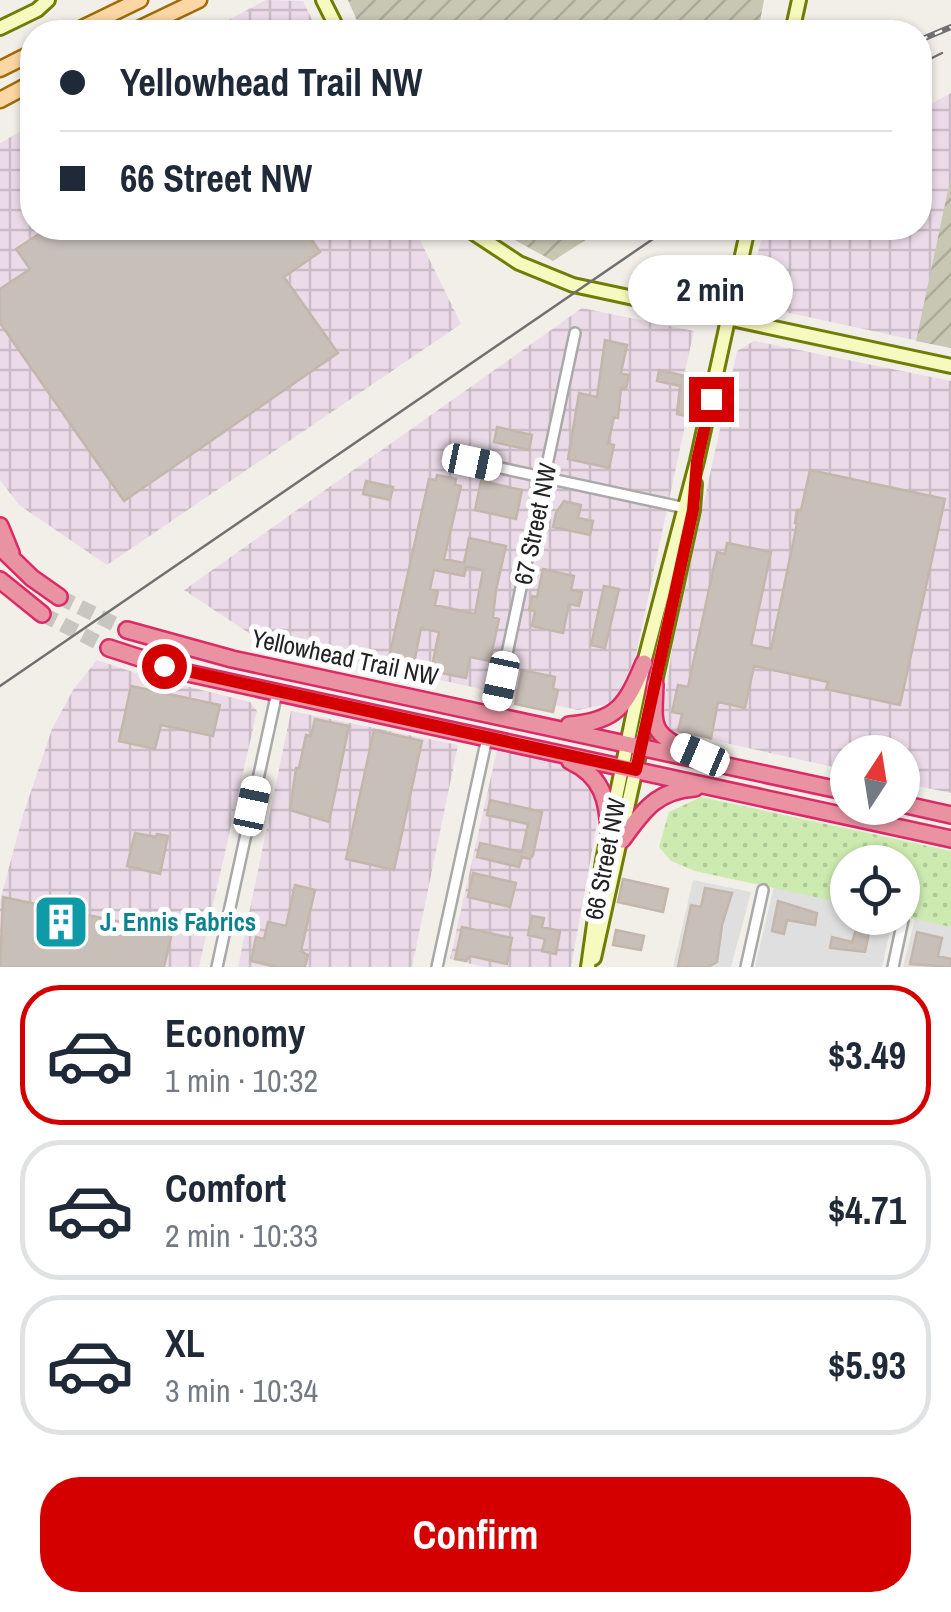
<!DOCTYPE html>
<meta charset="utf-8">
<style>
:root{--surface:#fff;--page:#f6f6f7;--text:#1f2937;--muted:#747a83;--line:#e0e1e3;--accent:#d40000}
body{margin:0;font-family:"Archivo Narrow",sans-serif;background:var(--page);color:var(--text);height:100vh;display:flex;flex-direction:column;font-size:38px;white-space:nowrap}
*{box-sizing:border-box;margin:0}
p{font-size:32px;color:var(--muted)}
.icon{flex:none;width:55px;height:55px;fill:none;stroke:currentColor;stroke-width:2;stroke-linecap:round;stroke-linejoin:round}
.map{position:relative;height:967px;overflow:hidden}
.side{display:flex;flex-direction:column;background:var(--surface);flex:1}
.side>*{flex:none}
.guide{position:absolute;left:20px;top:20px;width:912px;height:220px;border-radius:40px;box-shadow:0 2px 8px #0004;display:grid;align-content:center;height:220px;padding:0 40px;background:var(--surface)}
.needle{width:65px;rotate:12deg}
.tools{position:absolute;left:830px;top:735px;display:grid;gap:20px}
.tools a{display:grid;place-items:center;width:90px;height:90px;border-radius:50%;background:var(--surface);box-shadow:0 2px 8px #0004;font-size:50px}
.end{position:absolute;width:45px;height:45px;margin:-22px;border:12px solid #d40000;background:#fff;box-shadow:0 0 0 5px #fff}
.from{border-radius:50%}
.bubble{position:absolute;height:70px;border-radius:35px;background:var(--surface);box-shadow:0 2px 8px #0004;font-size:32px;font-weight:800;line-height:70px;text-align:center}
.car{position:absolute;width:30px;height:60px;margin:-30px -15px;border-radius:12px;box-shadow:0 0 8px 2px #0007;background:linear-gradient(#fff 24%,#345 0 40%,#fff 0 76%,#345 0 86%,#fff 0)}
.guide b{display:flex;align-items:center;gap:35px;height:95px;font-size:38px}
.guide b+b{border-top:2px solid var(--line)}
.guide i{width:25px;height:25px;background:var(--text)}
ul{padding:18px 0 0;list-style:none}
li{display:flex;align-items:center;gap:30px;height:140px;margin:0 20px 15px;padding:0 20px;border:5px solid var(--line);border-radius:40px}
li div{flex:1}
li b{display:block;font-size:38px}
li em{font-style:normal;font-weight:800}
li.current{border-color:var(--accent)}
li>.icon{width:90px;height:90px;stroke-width:1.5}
.button{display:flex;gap:20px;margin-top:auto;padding:20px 40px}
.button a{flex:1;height:115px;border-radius:40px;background:var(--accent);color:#fff;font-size:40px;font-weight:800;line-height:115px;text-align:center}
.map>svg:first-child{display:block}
.residential{fill:#e0dfdf}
.industrial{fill:url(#industrial-grid)}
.construction{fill:url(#construction-furrows)}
.grass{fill:url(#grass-dots)}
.building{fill:#c7bfb8;stroke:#c4b6ab;stroke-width:2.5;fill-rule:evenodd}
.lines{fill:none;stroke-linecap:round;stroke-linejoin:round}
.highway-tunnel{stroke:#c8c6c1;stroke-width:15;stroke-dasharray:15 8;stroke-linecap:butt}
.street-casing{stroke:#a9a9a9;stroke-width:14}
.secondary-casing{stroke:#707d05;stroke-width:18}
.primary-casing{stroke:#a06b00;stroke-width:19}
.highway-casing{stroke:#dc2a67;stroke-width:20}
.street{stroke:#fff;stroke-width:9}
.secondary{stroke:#f7fabf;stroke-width:12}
.primary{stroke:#fcd6a4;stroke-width:14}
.highway{stroke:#e892a2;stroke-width:15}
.tram{stroke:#707070;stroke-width:2.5}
.rail-casing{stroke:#707070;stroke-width:6}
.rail{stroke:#fff;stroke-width:2.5;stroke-dasharray:8;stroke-linecap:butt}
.route{stroke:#d40000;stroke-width:12}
.labels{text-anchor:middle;stroke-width:10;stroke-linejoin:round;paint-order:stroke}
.street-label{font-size:25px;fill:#222;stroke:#fff}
.culture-label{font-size:25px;font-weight:bold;fill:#0d838f;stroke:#fff;text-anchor:start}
</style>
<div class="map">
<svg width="951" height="967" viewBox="0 0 951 967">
<defs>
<pattern id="industrial-grid" width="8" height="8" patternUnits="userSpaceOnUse" patternTransform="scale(2.5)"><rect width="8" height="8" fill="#ebdbe8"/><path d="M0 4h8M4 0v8" fill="none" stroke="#c9bcc7"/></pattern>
<pattern id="construction-furrows" width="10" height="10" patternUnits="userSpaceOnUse" patternTransform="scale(2.5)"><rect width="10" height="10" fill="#c7c7b4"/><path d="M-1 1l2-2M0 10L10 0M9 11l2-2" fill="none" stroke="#abab9a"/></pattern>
<pattern id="grass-dots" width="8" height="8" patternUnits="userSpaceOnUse" patternTransform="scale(2.5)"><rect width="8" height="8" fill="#cdebb0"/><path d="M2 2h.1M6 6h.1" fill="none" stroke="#b0c997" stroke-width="1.8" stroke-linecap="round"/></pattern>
</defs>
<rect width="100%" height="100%" fill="#f2efe9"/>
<!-- residential -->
<path class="residential" d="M693,880l58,12 -20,75h-58z
M774,886l73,18 1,14h45l-11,49h-127z
M915,918l36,7v42h-48z"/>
<!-- industrial -->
<path class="industrial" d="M266,0l37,1 15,31h-112z
M951,93v255l-180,-39 -20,-28 13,-53h156v-118z
M32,125v103h382l47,96 -354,241 -88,-60 -19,-25v-337z
M582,308l112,23 -9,40 11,3 -61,285 -22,44 -35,7 -317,-69 -77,-51z
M754,341l197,40v412l-48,-10 -1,-31h-54l-1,18 -176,-39 -10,-9 12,-79 64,-292z
M97,660l48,16 105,26 7,9 -58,256h-199v-66l23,-86 29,-86 21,-39z
M291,711l167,34 -46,222h-174z
M497,750l41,7 30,10 25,20 7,20 -29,160h-87l-34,-8z"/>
<!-- construction -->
<path class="construction" d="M348,0h416l-6,32h-396z
M951,176v172l-35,-7z
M493,228h111l-51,33z"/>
<!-- grass -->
<path class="grass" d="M701,797l250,54v76l-48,-11 -1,-54h-54l-1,42 -152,-33 -24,-10 -12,-14 10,-35z"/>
<!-- building -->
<path class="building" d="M48,228h256l16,24 -36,25 54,76 -214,148 -124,-178v-34l30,-20 -14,-20z
M605,340l22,5 -6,28 8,2 -3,14 -5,-1 -3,30 -4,-1 -6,27 6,1 -5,23 -41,-9 11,-66 18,4z
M659,370l43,10 -7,38 -18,-4 3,-28 -23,-5z
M497,427l35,8 -3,15 -35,-8z
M810,470l135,29 -45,206 -74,-16 2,-7 -74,-16 -9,42 -27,-6 -7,36 -33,-7 4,-17 -10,-2 6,-27 10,2 29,-135 8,2 2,-11 44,9 -20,93 20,4 26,-125 -2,-1 2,-13h4z
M437,475l19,4 -1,6 6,1 -17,73 20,4 5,-25 37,8 -10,44 -3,27 6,2 -9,42 -20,-4 -4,21 -35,-7 8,-39 -18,-4 -7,35 9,2 -3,16 -26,-6 2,-11 -8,-2 41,-183 7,1zM466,567l17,3 -8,44 -40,-9 3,-14 -8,-2 4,-19 30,6z
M366,481l27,6 -3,13 -27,-6z
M481,481l41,9 -6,29 -41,-9z
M564,501l17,4 -3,13 15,3 -3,14 -37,-8 3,-14z
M543,569l31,7 -3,14 11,2 -3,14 -10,-2 -6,29 -31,-7 3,-15 -6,-1 3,-14 5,1z
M604,586l15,3 -14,59 -14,-3z
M522,670l33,7 -2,12 5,1 -5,22 -38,-8z
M131,686l89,19 -7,31 -52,-11 -6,24 -36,-8z
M315,719l34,7 -20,96 -39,-12 6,-42h3l7,-33 5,1z
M374,730l48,11 -28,129 -48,-11z
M490,800l52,12 -9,43 -3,4 -8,-2 -3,10 -42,-10 3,-14 42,9 6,-28 -41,-9z
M135,833l21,4 1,-3 11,2 -8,38 -33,-8z
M473,873l43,10 -6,24 -42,-10z
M623,879l45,10 -5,23 -45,-10z
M295,885l20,5 -14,61 7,4 -3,12h-28l-26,-6 5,-24 8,2 4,-17 18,4z
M705,888l27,5 -10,32 -5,37 -9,5h-30l13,-62 10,2z
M3,897l169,36 -8,34h-164z
M778,901l39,12 -2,12 -28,-5 -3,14 -12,-3z
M532,916l12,2 -2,9 18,4 -4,23 -14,-3 3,-12 -17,-4z
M860,918h12l-7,34 -35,-4 2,-11 20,5z
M462,927l50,11 -5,26 -37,-8 -4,5 -11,-2z
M616,930l28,6 -3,14 -28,-5z
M917,932l25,6 -4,18 13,3v8l-41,-3z"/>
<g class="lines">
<!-- highway-tunnel -->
<path class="highway-tunnel" d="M59,597l68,33
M42,614l67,34"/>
<!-- street casing -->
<g class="street-casing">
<path id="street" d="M450,457l240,52
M494,715l81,-382
M217,967l60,-275
M437,967l50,-229
M746,967l17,-77
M893,967l10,-47"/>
</g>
<!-- secondary casing -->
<g class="secondary-casing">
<path id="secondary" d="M323,0l16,32
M0,28l37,-18 11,-10
M792,32l7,-32
M466,228l53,35 54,22 378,81
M594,958l99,-448 2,-26
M588,967l15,-107 41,-197 53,-202 51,-233"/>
</g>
<!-- primary casing -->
<g class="primary-casing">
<path id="primary" d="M74,32l66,-32
M132,32l67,-32
M0,69l32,-16
M0,100l32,-17"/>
</g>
<!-- highway casing -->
<g class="highway-casing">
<path id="highway" d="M0,526l11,27
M0,547l32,31 27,19
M0,580l42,34
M127,630l105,29 616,133
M109,648l74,24 768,167
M655,684c-1,39 -7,49 32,66
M569,725c49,-4 57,-20 75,-62
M570,761c32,15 38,39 39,72
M902,804l49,11
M622,840c21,-29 35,-50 73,-52"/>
</g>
<!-- street -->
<use href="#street" class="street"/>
<!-- secondary -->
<use href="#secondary" class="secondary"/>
<!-- primary -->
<use href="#primary" class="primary"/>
<!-- highway -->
<use href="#highway" class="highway"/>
<!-- tram -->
<path class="tram" d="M920,64l22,-11
M0,686l669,-458"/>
<!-- rail casing -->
<g class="rail-casing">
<path id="rail" d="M920,40l31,-13"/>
</g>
<!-- rail -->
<use href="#rail" class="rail"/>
</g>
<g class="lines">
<!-- route -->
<path class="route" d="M164,666l472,104 57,-260 4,-49 14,-62"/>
</g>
<!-- icons -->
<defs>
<g id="building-square" transform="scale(2.875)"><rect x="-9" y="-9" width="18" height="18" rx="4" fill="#0f9aa8" stroke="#fff"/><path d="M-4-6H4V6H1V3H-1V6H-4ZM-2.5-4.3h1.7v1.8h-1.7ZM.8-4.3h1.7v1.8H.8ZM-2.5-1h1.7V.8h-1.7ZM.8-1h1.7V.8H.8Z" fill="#fff"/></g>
</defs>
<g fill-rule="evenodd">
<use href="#building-square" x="61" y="922"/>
</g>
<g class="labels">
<!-- street labels -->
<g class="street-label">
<text transform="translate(535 524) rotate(-78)" y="9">67 Street NW</text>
<text transform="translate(345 657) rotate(12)" y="9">Yellowhead Trail NW</text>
<text transform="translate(605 859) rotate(-79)" y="9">66 Street NW</text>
</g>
<!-- culture labels -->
<g class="culture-label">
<text x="100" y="931">J. Ennis Fabrics</text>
</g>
</g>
</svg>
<div class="tools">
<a><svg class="needle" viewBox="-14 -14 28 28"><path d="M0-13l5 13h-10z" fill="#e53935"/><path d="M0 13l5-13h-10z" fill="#747a83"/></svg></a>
<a><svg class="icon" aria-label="locate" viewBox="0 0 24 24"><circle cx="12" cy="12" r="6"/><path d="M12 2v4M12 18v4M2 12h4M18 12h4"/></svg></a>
</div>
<i class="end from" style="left:164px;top:666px"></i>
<i class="end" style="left:711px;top:399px"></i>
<div class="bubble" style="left:628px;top:255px;width:165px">2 min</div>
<i class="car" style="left:472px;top:462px;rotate:102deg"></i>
<i class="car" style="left:501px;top:681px;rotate:192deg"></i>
<i class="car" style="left:700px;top:755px;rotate:293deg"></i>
<i class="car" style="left:252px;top:806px;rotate:12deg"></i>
<div class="guide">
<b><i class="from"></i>Yellowhead Trail NW</b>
<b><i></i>66 Street NW</b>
</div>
</div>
<section class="side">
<ul>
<li class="current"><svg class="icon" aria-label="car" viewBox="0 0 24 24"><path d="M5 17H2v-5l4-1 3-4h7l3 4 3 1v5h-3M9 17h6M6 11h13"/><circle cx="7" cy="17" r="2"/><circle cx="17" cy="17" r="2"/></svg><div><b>Economy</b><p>1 min · 10:32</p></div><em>$3.49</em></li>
<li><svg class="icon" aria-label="car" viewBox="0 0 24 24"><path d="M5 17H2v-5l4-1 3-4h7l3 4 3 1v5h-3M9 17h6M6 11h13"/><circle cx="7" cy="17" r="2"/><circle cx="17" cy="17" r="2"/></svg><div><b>Comfort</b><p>2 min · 10:33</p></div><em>$4.71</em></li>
<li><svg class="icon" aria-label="car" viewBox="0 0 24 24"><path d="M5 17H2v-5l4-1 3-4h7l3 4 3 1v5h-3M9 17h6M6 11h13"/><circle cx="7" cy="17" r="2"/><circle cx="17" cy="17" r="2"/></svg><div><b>XL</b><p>3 min · 10:34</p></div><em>$5.93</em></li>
</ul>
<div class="button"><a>Confirm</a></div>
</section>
